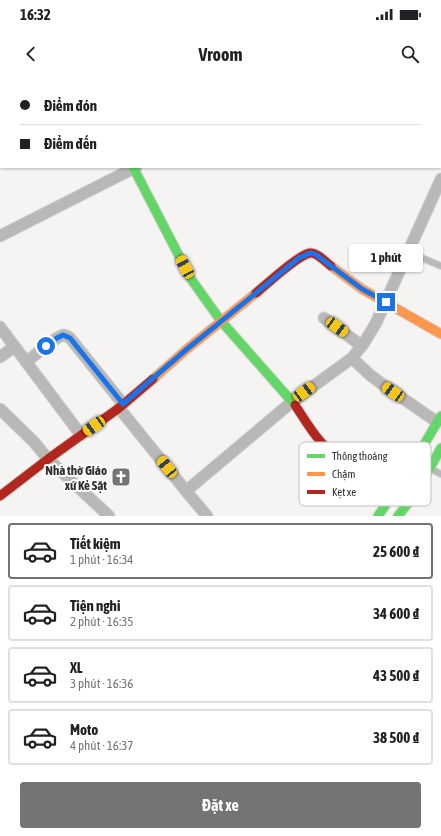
<!DOCTYPE html>
<html lang="vi">
<meta charset="utf-8">
<style>
:root{--surface:#fff;--page:#f6f6f6;--text:#202124;--muted:#757577;--line:#e0e0e0;--accent:#757373}
body{margin:0;font-family:"Asap Condensed",sans-serif;background:var(--page);color:var(--text);height:100vh;display:flex;flex-direction:column;font-size:15px;white-space:nowrap}
*{box-sizing:border-box;margin:0}
p{font-size:13px;color:var(--muted)}
.icon{flex:none;width:22px;height:22px;fill:none;stroke:currentColor;stroke-width:2;stroke-linecap:round;stroke-linejoin:round}
.map{position:relative;height:436px;overflow:hidden}
.side{display:flex;flex-direction:column;background:var(--surface);flex:1}
.side>*{flex:none}
.hud{position:absolute;left:0px;top:0px;width:441px;height:88px;box-shadow:0 1px 3px #0004;display:grid;align-content:center;height:88px;padding:0 20px;background:var(--surface)}
.end{position:absolute;width:18px;height:18px;margin:-9px;border:5px solid #1a73e8;background:#fff;box-shadow:0 0 0 2px #fff}
.from{border-radius:50%}
.bubble{position:absolute;height:28px;border-radius:4px;background:var(--surface);box-shadow:0 1px 3px #0004;font-size:13px;font-weight:700;line-height:28px;text-align:center}
.car{position:absolute;width:12px;height:24px;margin:-12px -6px;border-radius:5px;box-shadow:0 0 3px 1px #0007;background:linear-gradient(#f5c518 24%,#345 0 40%,#f5c518 0 76%,#345 0 86%,#f5c518 0)}
.hud b{display:flex;align-items:center;gap:14px;height:38px;font-size:15px}
.hud b+b{border-top:1px solid var(--line)}
.hud i{width:10px;height:10px;background:var(--text)}
ul{padding:7px 0 0;list-style:none}
li{display:flex;align-items:center;gap:12px;height:56px;margin:0 8px 6px;padding:0 12px;border:2px solid var(--line);border-radius:4px}
li div{flex:1}
li b{display:block;font-size:15px}
li em{font-style:normal;font-weight:700}
li.selected{border-color:var(--accent)}
li>.icon{width:36px;height:36px;stroke-width:1.5}
.button{display:flex;gap:8px;margin-top:auto;padding:8px 20px}
.button a{flex:1;height:46px;border-radius:4px;background:var(--accent);color:#fff;font-size:16px;font-weight:700;line-height:46px;text-align:center}
.status{display:flex;justify-content:space-between;align-items:center;height:28px;padding:0 20px;background:var(--surface);direction:ltr}
.status svg{height:11px;fill:currentColor}
header{display:flex;justify-content:space-between;align-items:center;height:52px;padding:0 20px;background:var(--surface);font-size:18px;font-weight:700}
.map>svg:first-child{display:block}
.green{fill:#f9e1d1}
.lines{fill:none;stroke-linecap:round;stroke-linejoin:round}
.lane-casing{stroke:#d2d0d0;stroke-width:8}
.street-casing{stroke:#d2d0d0;stroke-width:13}
.fast-casing{stroke:#d2d0d0;stroke-width:11}
.slow-casing{stroke:#d2d0d0;stroke-width:11}
.jam-casing{stroke:#d2d0d0;stroke-width:11}
.lane{stroke:#b8b8b7;stroke-width:5.5}
.street{stroke:#b8b8b7;stroke-width:11}
.fast{stroke:#63d668;stroke-width:9}
.slow{stroke:#ff974d;stroke-width:9}
.jam{stroke:#b3261e;stroke-width:9}
.route{stroke:#1a73e8;stroke-width:5}
.labels{text-anchor:middle;stroke-width:4;stroke-linejoin:round;paint-order:stroke}
.poi-label{font-size:13px;font-weight:bold;fill:#302e2e;stroke:#fff;text-anchor:end}
.key{fill:#fff;stroke:#c1c0c0;stroke-width:1}
.key-label{font-size:11px;fill:#302e2e}
</style>
<div class="status"><b>16:32</b><svg viewBox="0 0 49 12"><path d="M0 12V9h3v3zM5 12V6h3v6zM10 12V3h3v9zM15 12V0h3v12zM26 1h20v11H26zM47 4h2v5h-2z"/></svg></div>
<header><svg class="icon" aria-label="back" viewBox="0 0 24 24"><path d="M15 5l-7 7 7 7"/></svg>Vroom<svg class="icon" aria-label="search" viewBox="0 0 24 24"><circle cx="10" cy="10" r="6"/><path d="M15 15l6 6"/></svg></header>
<div class="map">
<svg width="441" height="436" viewBox="0 0 441 436">
<rect width="100%" height="100%" fill="#f6f4f3"/>
<!-- green -->
<path class="green" d="M179,0h128l-1,1h-126z"/>
<g class="lines">
<!-- lane casing -->
<g class="lane-casing">
<path id="lane" d="M408,172l33,14
M431,389l10,5"/>
</g>
<!-- street casing -->
<g class="street-casing">
<path id="street" d="M91,0v1
M31,1l3,-1
M311,1v-1
M0,14h1
M440,38h1
M0,156l136,-69
M324,238l38,28
M0,247l81,108
M0,277l14,-10
M352,278l18,17 12,9 55,38
M26,282c7,-5 30,-26 38,-27 2,0 4,2 6,3l53,66
M119,328l67,83 21,25
M0,329l34,33 14,17 61,57
M186,411l107,-90 59,-43 12,-15 12,-20 65,-144"/>
</g>
<!-- fast casing -->
<g class="fast-casing">
<path id="fast" d="M133,87l58,112 30,42 74,84
M378,436l25,-36 38,-64
M398,436l18,-23 25,-45"/>
</g>
<!-- slow casing -->
<g class="slow-casing">
<path id="slow" d="M331,186l31,23 79,45
M153,299l34,-30 69,-56"/>
</g>
<!-- jam casing -->
<g class="jam-casing">
<path id="jam" d="M256,213c11,-9 42,-38 54,-40 6,-1 16,9 21,13
M295,325c8,12 16,26 26,37 21,22 45,40 69,57
M0,416l48,-37 71,-51 34,-29"/>
</g>
<!-- lane -->
<use href="#lane" class="lane"/>
<!-- street -->
<use href="#street" class="street"/>
<!-- fast -->
<use href="#fast" class="fast"/>
<!-- slow -->
<use href="#slow" class="slow"/>
<!-- jam -->
<use href="#jam" class="jam"/>
</g>
<g class="lines">
<!-- route -->
<path class="route" d="M46,266l11,-8 6,-3 7,3 53,66 64,-55 112,-91 11,-5 5,1 47,35 24,13"/>
</g>
<!-- icons -->
<defs>
<g id="church-square" transform="scale(1)"><rect x="-9" y="-9" width="18" height="18" rx="4" fill="#757373" stroke="#fff"/><path d="M-1.2-6h2.4v3.5h3.3v2.4h-3.3V6h-2.4V-.1h-3.3v-2.4h3.3Z" fill="#fff"/></g>
</defs>
<g fill-rule="evenodd">
<use href="#church-square" x="121" y="397"/>
</g>
<g class="labels">
<!-- poi labels -->
<g class="poi-label">
<text x="107" y="395">Nhà thờ Giáo<tspan x="107" dy="15">xứ Kẻ Sặt</tspan></text>
</g>
</g>
<!-- legend -->
<rect x="299" y="362" width="132" height="64" rx="6" class="key"/>
<rect x="307" y="374" width="18" height="4" fill="#63d668"/>
<rect x="307" y="392" width="18" height="4" fill="#ff974d"/>
<rect x="307" y="410" width="18" height="4" fill="#b3261e"/>
<g class="key-label">
<text x="332" y="380">Thông thoáng</text>
<text x="332" y="398">Chậm</text>
<text x="332" y="416">Kẹt xe</text>
</g>
</svg>
<i class="end from" style="left:46px;top:266px"></i>
<i class="end" style="left:386px;top:222px"></i>
<div class="bubble" style="left:349px;top:164px;width:74px">1 phút</div>
<i class="car" style="left:185px;top:187px;rotate:332deg"></i>
<i class="car" style="left:337px;top:247px;rotate:126deg"></i>
<i class="car" style="left:304px;top:312px;rotate:54deg"></i>
<i class="car" style="left:393px;top:312px;rotate:304deg"></i>
<i class="car" style="left:94px;top:346px;rotate:235deg"></i>
<i class="car" style="left:167px;top:387px;rotate:321deg"></i>
<div class="hud">
<b><i class="from"></i>Điểm đón</b>
<b><i></i>Điểm đến</b>
</div>
</div>
<section class="side">
<ul>
<li class="selected"><svg class="icon" aria-label="car" viewBox="0 0 24 24"><path d="M5 17H2v-5l4-1 3-4h7l3 4 3 1v5h-3M9 17h6M6 11h13"/><circle cx="7" cy="17" r="2"/><circle cx="17" cy="17" r="2"/></svg><div><b>Tiết kiệm</b><p>1 phút · 16:34</p></div><em>25 600 ₫</em></li>
<li><svg class="icon" aria-label="car" viewBox="0 0 24 24"><path d="M5 17H2v-5l4-1 3-4h7l3 4 3 1v5h-3M9 17h6M6 11h13"/><circle cx="7" cy="17" r="2"/><circle cx="17" cy="17" r="2"/></svg><div><b>Tiện nghi</b><p>2 phút · 16:35</p></div><em>34 600 ₫</em></li>
<li><svg class="icon" aria-label="car" viewBox="0 0 24 24"><path d="M5 17H2v-5l4-1 3-4h7l3 4 3 1v5h-3M9 17h6M6 11h13"/><circle cx="7" cy="17" r="2"/><circle cx="17" cy="17" r="2"/></svg><div><b>XL</b><p>3 phút · 16:36</p></div><em>43 500 ₫</em></li>
<li><svg class="icon" aria-label="car" viewBox="0 0 24 24"><path d="M5 17H2v-5l4-1 3-4h7l3 4 3 1v5h-3M9 17h6M6 11h13"/><circle cx="7" cy="17" r="2"/><circle cx="17" cy="17" r="2"/></svg><div><b>Moto</b><p>4 phút · 16:37</p></div><em>38 500 ₫</em></li>
</ul>
<div class="button"><a>Đặt xe</a></div>
</section>
